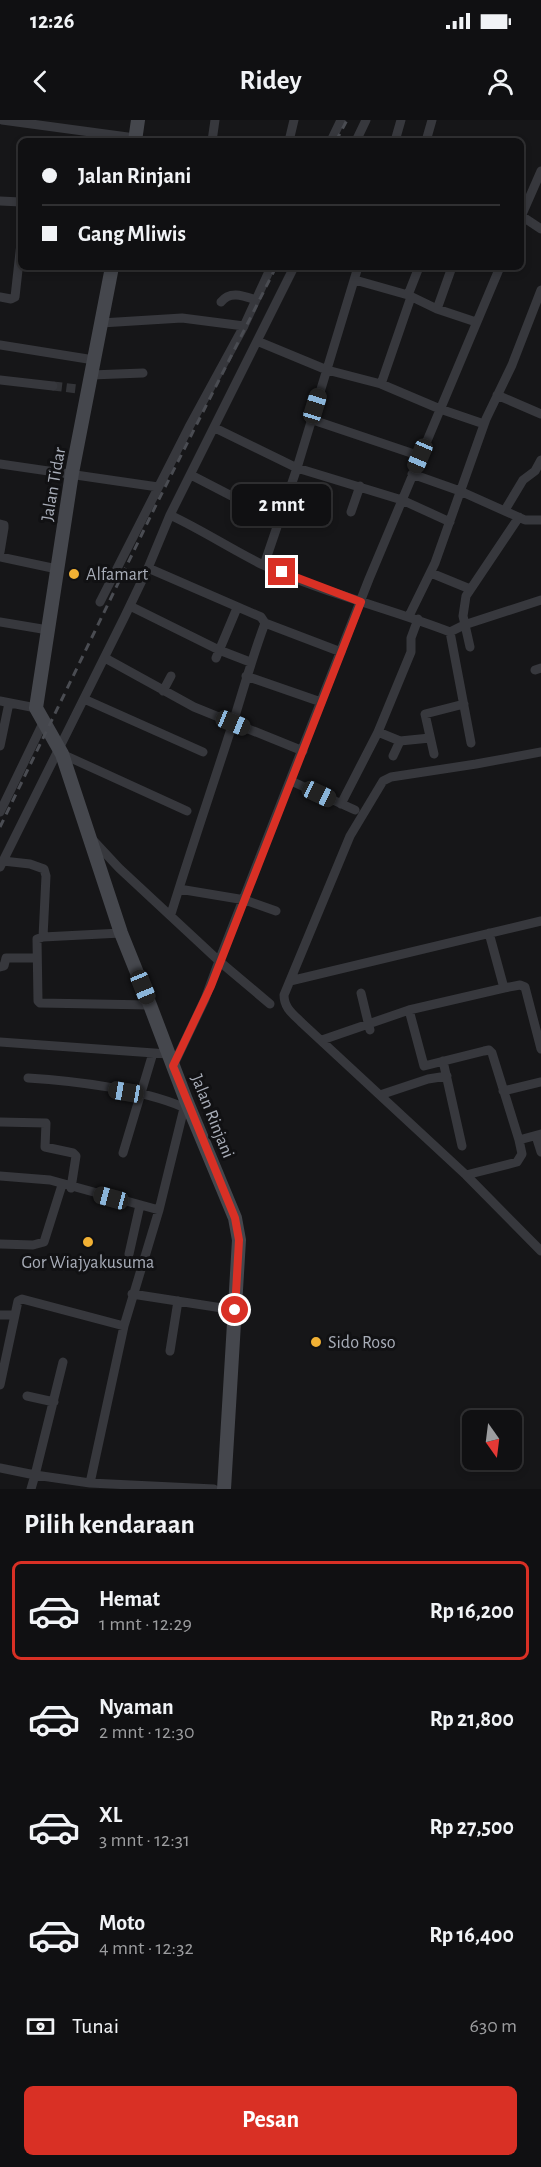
<!DOCTYPE html>
<html lang="id">
<meta charset="utf-8">
<style>
:root{--surface:#101012;--page:#1e1e20;--text:#f1f3f6;--muted:#9c9d9f;--line:#303032;--accent:#d93025}
body{margin:0;font-family:"Alegreya Sans",sans-serif;background:var(--page);color:var(--text);height:100vh;display:flex;flex-direction:column;font-size:22px;white-space:nowrap}
*{box-sizing:border-box;margin:0}
p{font-size:20px;color:var(--muted)}
.icon{flex:none;width:33px;height:33px;fill:none;stroke:currentColor;stroke-width:2;stroke-linecap:round;stroke-linejoin:round}
.map{position:relative;height:1369px;overflow:hidden}
.drawer{display:flex;flex-direction:column;background:var(--surface);flex:1}
.drawer>*{flex:none}
.top-card{position:absolute;left:18px;top:18px;width:506px;height:132px;border-radius:9px;box-shadow:0 3px 9px #0003,0 0 0 2px var(--line);display:grid;align-content:center;height:132px;padding:0 24px;background:var(--surface)}
.needle{width:39px;rotate:166deg}
.tools{position:absolute;left:462px;top:1290px;display:grid;gap:12px}
.tools a{display:grid;place-items:center;width:60px;height:60px;border-radius:9px;background:var(--surface);box-shadow:0 3px 9px #0003,0 0 0 2px var(--line);font-size:30px}
.end{position:absolute;width:27px;height:27px;margin:-14px;border:8px solid #d93025;background:#fff;box-shadow:0 0 0 3px #fff}
.from{border-radius:50%}
.bubble{position:absolute;height:42px;border-radius:9px;background:var(--surface);box-shadow:0 3px 9px #0003,0 0 0 2px var(--line);font-size:20px;font-weight:700;line-height:42px;text-align:center}
.car{position:absolute;width:18px;height:36px;margin:-18px -9px;border-radius:8px;box-shadow:0 0 4px 2px #0007;background:linear-gradient(#222 24%,#8ab4d8 0 40%,#222 0 76%,#8ab4d8 0 86%,#222 0)}
.top-card b{display:flex;align-items:center;gap:21px;height:57px;font-size:22px}
.top-card b+b{border-top:2px solid var(--line)}
.top-card i{width:15px;height:15px;background:var(--text)}
ul{padding:0;list-style:none}
li{display:flex;align-items:center;gap:18px;height:99px;margin:0 12px 9px;padding:0 12px;border:3px solid transparent;border-radius:9px}
li div{flex:1}
li b{display:block;font-size:22px}
li em{font-style:normal;font-weight:700}
li.selected{border-color:var(--accent)}
li>.icon{width:54px;height:54px;stroke-width:1.5}
h2{padding:0 24px;font-size:27px;line-height:72px}
.pay{display:flex;align-items:center;gap:15px;height:66px;padding:0 24px;font-size:22px}
.pay p{margin-inline-start:auto}
.button{display:flex;gap:12px;margin-top:auto;padding:12px 24px}
.button a{flex:1;height:69px;border-radius:9px;background:var(--accent);color:#fff;font-size:24px;font-weight:700;line-height:69px;text-align:center}
.status{display:flex;justify-content:space-between;align-items:center;height:42px;padding:0 30px;background:var(--surface);direction:ltr}
.status svg{height:16px;fill:currentColor}
header{display:flex;justify-content:space-between;align-items:center;height:78px;padding:0 24px;background:var(--surface);font-size:27px;font-weight:700}
.map>svg:first-child{display:block}
.lines{fill:none;stroke-linecap:round;stroke-linejoin:round}
.street-tunnel{stroke:#333438;stroke-width:9;stroke-dasharray:9 4.5;stroke-linecap:butt}
.street{stroke:#37383d;stroke-width:9}
.secondary{stroke:#45474d;stroke-width:14}
.rail{stroke:#4a4c52;stroke-width:3;stroke-dasharray:8 6;stroke-linecap:butt}
.route{stroke:#d93025;stroke-width:8}
.poi-dot{fill:#f2b134;stroke:#111113;stroke-width:2}
.labels{text-anchor:middle;stroke-width:6;stroke-linejoin:round;paint-order:stroke}
.street-label{font-size:18px;fill:#a8adb8;stroke:#111113}
.poi-label{font-size:18px;fill:#a8adb8;stroke:#111113;text-anchor:start}
</style>
<div class="status"><b>12:26</b><svg viewBox="0 0 49 12"><path d="M0 12V9h3v3zM5 12V6h3v6zM10 12V3h3v9zM15 12V0h3v12zM26 1h20v11H26zM47 4h2v5h-2z"/></svg></div>
<header><svg class="icon" aria-label="back" viewBox="0 0 24 24"><path d="M15 5l-7 7 7 7"/></svg>Ridey<svg class="icon" aria-label="person" viewBox="0 0 24 24"><circle cx="12" cy="8" r="4"/><path d="M4 21q1-7 8-7t8 7"/></svg></header>
<div class="map">
<svg width="541" height="1369" viewBox="0 0 541 1369">
<rect width="100%" height="100%" fill="#161618"/>
<g class="lines">
<!-- street-tunnel -->
<path class="street-tunnel" d="M53,266l25,3"/>
<!-- street -->
<path class="street" d="M2,0l133,18
M212,21l3,-21
M289,21l5,-21
M331,21l10,-21
M356,21l10,-21
M395,21l6,-21
M426,21l6,-21
M0,81l21,1
M520,95l21,14
M520,99l21,-48
M355,160l53,15 29,14 39,13
M408,175l11,-28
M0,177l11,2 4,-2 6,-54
M221,182c9,-12 23,-6 35,-2
M437,189l15,-42
M101,203l81,-5 62,8
M257,221l70,29 54,14 59,25 44,15
M0,225l94,15
M91,255l52,-2
M0,260l53,6
M381,264l30,-87
M497,275l44,19
M310,299l110,37
M215,308l82,40 105,32 48,22
M0,344l158,23
M412,354l48,17 65,29h16
M191,355l87,45
M505,390l18,-30 12,-9 6,-11
M351,392l9,-26
M170,395c32,15 61,34 93,50 60,28 125,43 187,67l14,-7 77,-25
M0,404l4,1v3l-4,24
M0,437l57,12
M264,445l33,-97 61,-201
M148,448l113,49 4,6 76,29
M431,453l39,16
M100,482l89,-175 55,-101 27,-59
M130,486l89,44 31,12
M409,496l26,-53 51,-144 26,-54 29,-75
M0,502l48,8
M450,512l21,111
M470,527l-7,-31 3,-20 53,-79
M105,538l89,49 109,44
M216,538l21,-50
M535,550l6,-2
M246,556l75,26
M163,571l8,-15
M84,579l119,53
M0,581l36,7
M378,612l22,9
M0,626l9,-43
M541,632l-65,12 -85,13 -8,4 -33,55 -66,159c0,13 9,19 18,28l164,152 75,76
M62,634l125,57
M434,634l-9,-40 39,-10
M393,636l7,-15 30,-3
M291,661l64,29
M341,684l37,-72 33,-80v-14l7,-19
M0,692l44,-91
M92,719l27,29 100,93 150,-382 131,-312
M3,741l27,3 14,5 2,7 -3,61
M0,747l125,-251 23,-48 22,-53 124,-248
M179,769l66,11 31,11
M171,794c19,-62 40,-123 60,-185 11,-35 21,-71 34,-106
M121,813l-78,4 -6,2 1,62 2,2 110,2
M0,847l4,-1 2,-8h31
M290,861l251,-60
M504,868l16,-3 5,2 16,62
M361,873l9,37
M409,890l15,56 60,-15 5,-1 3,3 27,87
M322,920l87,-30 95,-22 -15,-55
M0,922l168,12
M443,941l19,85
M173,946l32,-67 14,-38 51,43
M28,958c47,3 113,11 155,29
M503,971l38,-9
M380,975l48,-16 19,-3
M0,1002l46,1 -1,24 28,6 3,3 -5,32
M536,1016l5,16
M123,1033l30,-100
M466,1055l51,-13 5,-8 -3,-14 22,-6
M0,1056l50,4 109,30
M0,1124l33,1 11,-3 18,-57
M129,1134l11,-49
M132,1174l103,16
M0,1195h15l3,-14 4,-2 102,27
M170,1231l8,-50
M0,1265l15,-70
M27,1276l27,6
M0,1348l35,7 28,-113
M90,1363l124,6
M31,1369l4,-14 55,8 34,-157 35,-116 27,-110"/>
<!-- secondary -->
<path class="secondary" d="M135,21l3,-21
M112,147l-40,206 -36,235 26,46 59,179 29,72 36,95 49,118 4,22 -15,249"/>
<!-- rail -->
<path class="rail" d="M336,21l11,-21
M0,707l157,-324 119,-236"/>
</g>
<g class="lines">
<!-- route -->
<path class="route" d="M235,1190l4,-70 -4,-22 -62,-152 38,-80 150,-384 -79,-30"/>
</g>
<!-- markers -->
<g class="poi-dot">
<circle cx="74" cy="454" r="6"/>
<circle cx="88" cy="1122" r="6"/>
<circle cx="316" cy="1222" r="6"/>
</g>
<g class="labels">
<!-- street labels -->
<g class="street-label">
<text transform="translate(53 364) rotate(-80)" y="6">Jalan Tidar</text>
<text transform="translate(213 996) rotate(68)" y="6">Jalan Rinjani</text>
</g>
<!-- poi labels -->
<g class="poi-label">
<text x="86" y="460">Alfamart</text>
<text x="88" y="1148" text-anchor="middle">Gor Wiajyakusuma</text>
<text x="328" y="1228">Sido Roso</text>
</g>
</g>
</svg>
<div class="tools">
<a><svg class="needle" viewBox="-14 -14 28 28"><path d="M0-13l5 13h-10z" fill="#e53935"/><path d="M0 13l5-13h-10z" fill="#9c9d9f"/></svg></a>
</div>
<i class="end from" style="left:235px;top:1190px"></i>
<i class="end" style="left:282px;top:452px"></i>
<div class="bubble" style="left:232px;top:364px;width:99px">2 mnt</div>
<i class="car" style="left:315px;top:286px;rotate:17deg"></i>
<i class="car" style="left:420px;top:336px;rotate:203deg"></i>
<i class="car" style="left:233px;top:603px;rotate:112deg"></i>
<i class="car" style="left:319px;top:674px;rotate:115deg"></i>
<i class="car" style="left:143px;top:867px;rotate:158deg"></i>
<i class="car" style="left:126px;top:972px;rotate:280deg"></i>
<i class="car" style="left:111px;top:1078px;rotate:285deg"></i>
<div class="top-card">
<b><i class="from"></i>Jalan Rinjani</b>
<b><i></i>Gang Mliwis</b>
</div>
</div>
<section class="drawer">
<h2>Pilih kendaraan</h2>
<ul>
<li class="selected"><svg class="icon" aria-label="car" viewBox="0 0 24 24"><path d="M5 17H2v-5l4-1 3-4h7l3 4 3 1v5h-3M9 17h6M6 11h13"/><circle cx="7" cy="17" r="2"/><circle cx="17" cy="17" r="2"/></svg><div><b>Hemat</b><p>1 mnt · 12:29</p></div><em>Rp 16,200</em></li>
<li><svg class="icon" aria-label="car" viewBox="0 0 24 24"><path d="M5 17H2v-5l4-1 3-4h7l3 4 3 1v5h-3M9 17h6M6 11h13"/><circle cx="7" cy="17" r="2"/><circle cx="17" cy="17" r="2"/></svg><div><b>Nyaman</b><p>2 mnt · 12:30</p></div><em>Rp 21,800</em></li>
<li><svg class="icon" aria-label="car" viewBox="0 0 24 24"><path d="M5 17H2v-5l4-1 3-4h7l3 4 3 1v5h-3M9 17h6M6 11h13"/><circle cx="7" cy="17" r="2"/><circle cx="17" cy="17" r="2"/></svg><div><b>XL</b><p>3 mnt · 12:31</p></div><em>Rp 27,500</em></li>
<li><svg class="icon" aria-label="car" viewBox="0 0 24 24"><path d="M5 17H2v-5l4-1 3-4h7l3 4 3 1v5h-3M9 17h6M6 11h13"/><circle cx="7" cy="17" r="2"/><circle cx="17" cy="17" r="2"/></svg><div><b>Moto</b><p>4 mnt · 12:32</p></div><em>Rp 16,400</em></li>
</ul>
<div class="pay"><svg class="icon" aria-label="cash" viewBox="0 0 24 24"><path d="M3 7h18v10H3z"/><circle cx="12" cy="12" r="2"/></svg>Tunai<p>630 m</p></div>
<div class="button"><a>Pesan</a></div>
</section>
